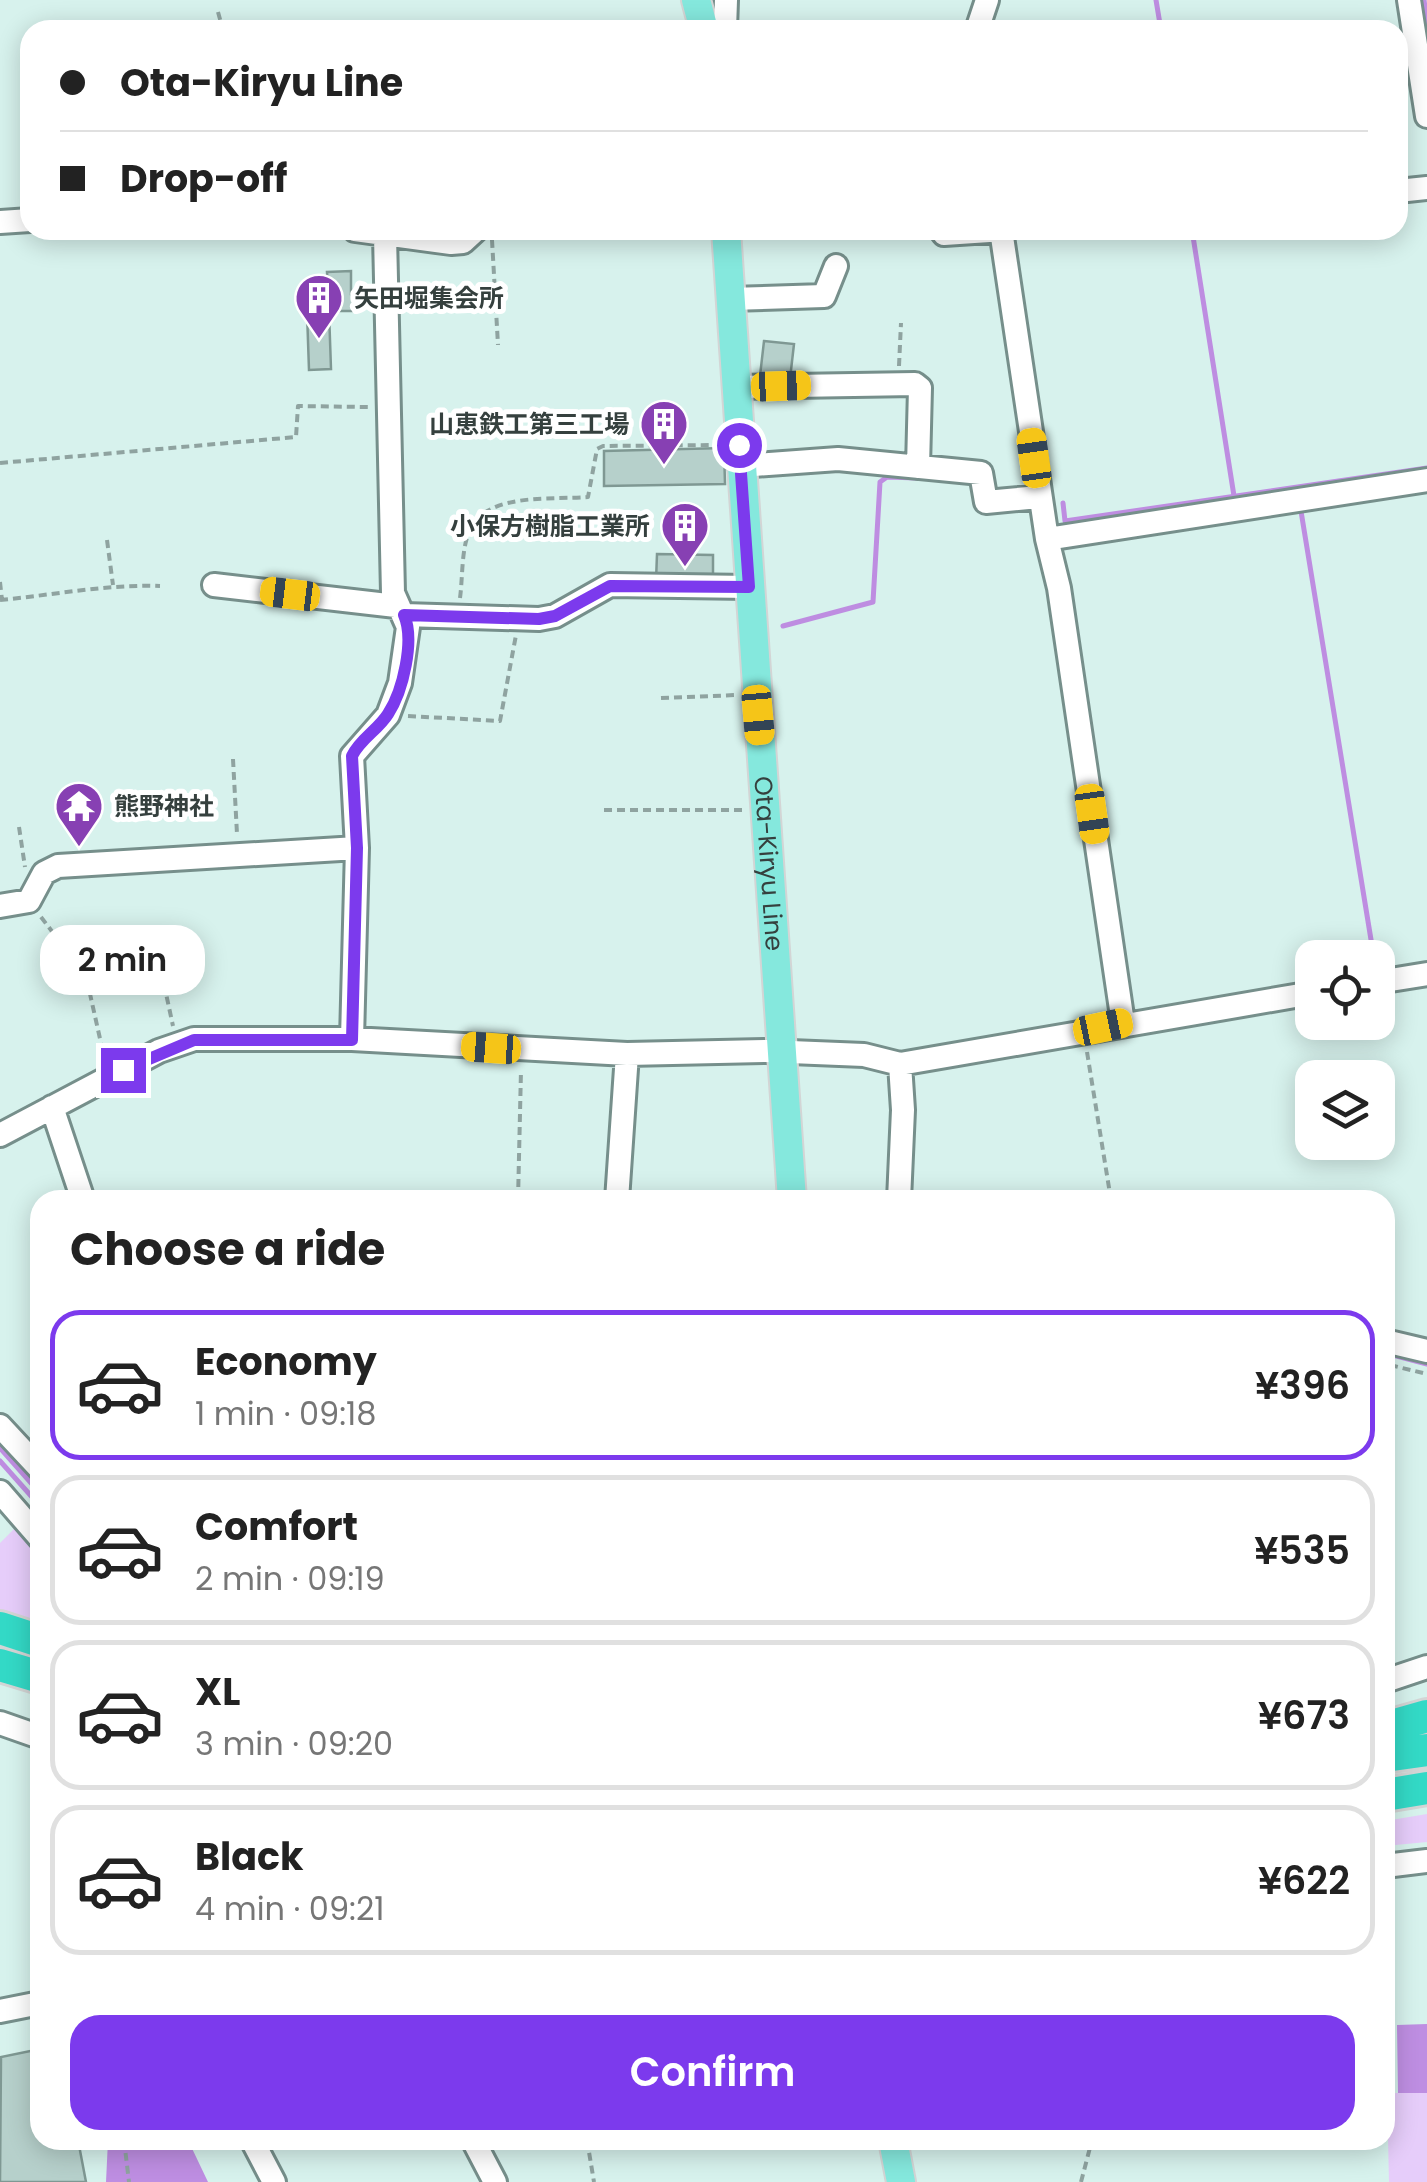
<!DOCTYPE html>
<meta charset="utf-8">
<style>
:root{--surface:#fff;--page:#f6f6f6;--text:#222;--muted:#767676;--line:#e0e0e0;--accent:#7c3aed}
body{margin:0;font-family:Poppins,"Noto Sans JP",sans-serif;background:var(--page);color:var(--text);height:100vh;display:flex;flex-direction:column;font-size:38px;white-space:nowrap}
*{box-sizing:border-box;margin:0}
p{font-size:32px;color:var(--muted)}
.icon{flex:none;width:55px;height:55px;fill:none;stroke:currentColor;stroke-width:2;stroke-linecap:round;stroke-linejoin:round}
.map{position:relative;flex:1;overflow:hidden}
.panel{position:absolute;left:30px;top:1190px;width:1365px;height:960px;display:flex;flex-direction:column;background:var(--surface);border-radius:30px;box-shadow:0 5px 25px #0003}
.panel>*{flex:none}
.guide{position:absolute;left:20px;top:20px;width:1388px;height:220px;border-radius:30px;box-shadow:0 5px 25px #0003;display:grid;align-content:center;height:220px;padding:0 40px;background:var(--surface)}
.fabs{position:absolute;left:1295px;top:940px;display:grid;gap:20px}
.fabs a{display:grid;place-items:center;width:100px;height:100px;border-radius:20px;background:var(--surface);box-shadow:0 5px 25px #0003;font-size:50px}
.end{position:absolute;width:45px;height:45px;margin:-22px;border:12px solid #7c3aed;background:#fff;box-shadow:0 0 0 5px #fff}
.from{border-radius:50%}
.bubble{position:absolute;height:70px;border-radius:30px;background:var(--surface);box-shadow:0 5px 25px #0003;font-size:32px;font-weight:600;line-height:70px;text-align:center}
.car{position:absolute;width:30px;height:60px;margin:-30px -15px;border-radius:12px;box-shadow:0 0 8px 2px #0007;background:linear-gradient(#f5c518 24%,#345 0 40%,#f5c518 0 76%,#345 0 86%,#f5c518 0)}
.guide b{display:flex;align-items:center;gap:35px;height:95px;font-size:38px}
.guide b+b{border-top:2px solid var(--line)}
.guide i{width:25px;height:25px;background:var(--text)}
ul{padding:0;list-style:none}
li{display:flex;align-items:center;gap:30px;height:150px;margin:0 20px 15px;padding:0 20px;border:5px solid var(--line);border-radius:30px}
li div{flex:1}
li b{display:block;font-size:38px}
li em{font-style:normal;font-weight:600}
li.current{border-color:var(--accent)}
li>.icon{width:90px;height:90px;stroke-width:1.5}
h2{padding:0 40px;font-size:45px;line-height:120px}
.primary-button{display:flex;gap:20px;margin-top:auto;padding:20px 40px}
.primary-button a{flex:1;height:115px;border-radius:30px;background:var(--accent);color:#fff;font-size:40px;font-weight:600;line-height:115px;text-align:center}
.map>svg:first-child{display:block}
.green{fill:#e6cdfa}
.forest{fill:#be8ee2}
.lines{fill:none;stroke-linecap:round;stroke-linejoin:round}
.stream{stroke:#be8de1;stroke-width:5}
.building{fill:#b6d0cb;stroke:#7f9893;stroke-width:2.5}
.minor-casing{stroke:#768f8b;stroke-width:28}
.major-casing{stroke:#d3d5d5;stroke-width:32}
.highway-casing{stroke:#d3d5d5;stroke-width:38}
.path{stroke:#8fa3a0;stroke-width:4;stroke-dasharray:8 5;stroke-linecap:butt}
.minor{stroke:#fff;stroke-width:22}
.major{stroke:#85e8dd;stroke-width:28}
.highway{stroke:#33d9c6;stroke-width:32}
.route{stroke:#7c3aed;stroke-width:12}
.labels{text-anchor:middle;stroke-width:10;stroke-linejoin:round;paint-order:stroke}
.poi-label{font-size:25px;font-weight:bold;fill:#35403e;stroke:#fff;text-anchor:start}
.street-label{font-size:25px;fill:#35403e;stroke:#fff}
</style>
<div class="map">
<svg width="1427" height="2182" viewBox="0 0 1427 2182">
<rect width="100%" height="100%" fill="#d7f2ed"/>
<!-- green -->
<path class="green" d="M17,1526l23,24v72l-40,-12v-67z
M1427,1814v28l-42,4v-25z
M1387,2093h40v89h-38z"/>
<!-- forest -->
<path class="forest" d="M1427,2024v69h-29l-1,-68z
M108,2140h80l20,42h-102z"/>
<g class="lines">
<!-- stream -->
<path class="stream" d="M1156,0l5,30
M1424,0l3,22
M1192,230l42,266
M1063,503l2,18 362,-53
M1300,505l74,453
M783,626l90,-24 7,-120 7,-5 30,1
M1385,1353l42,11
M0,1448l32,36
M0,1461l40,45"/>
</g>
<!-- building -->
<path class="building" d="M351,271v23h9v17h-38l-1,-18h18v-6h-11l-1,-15z
M322,311h7l2,58 -22,1 -2,-58z
M764,341l30,3 -4,35 -30,-3z
M724,448l1,36 -121,2v-35z
M657,554l56,1v27l-57,-1z
M40,2049v91h38l8,42h-86l1,-125z"/>
<g class="lines">
<!-- minor casing -->
<g class="minor-casing">
<path id="minor" d="M1409,0l18,116
M725,30l1,-30
M977,30l10,-30
M1398,191l29,-3
M0,222l30,-2
M355,230l96,13 12,-1 13,-12
M941,230l3,4 60,-4
M1001,230l46,309
M730,299l94,-3 12,-30
M735,387l180,-3 5,4 -2,79
M740,466l98,-7 143,14 5,29 53,-5
M214,585l182,21
M404,615l135,4 16,-3 55,-31 139,2
M0,906l29,-5 15,-28 14,-7 299,-18
M1378,982l49,-8
M1123,1023l-64,-435 -12,-49 380,-59
M352,1039l5,-191 -5,-92 36,-41 12,-32 8,-56 -15,-34 -8,-358
M52,1107l31,93
M0,1135l159,-84 35,-12h158l275,15 139,-3 98,4 36,9 412,-71
M617,1200l10,-146
M899,1200l4,-90 -3,-46
M1385,1341l42,10
M0,1426l40,43
M0,1492l40,46
M1385,1681l42,-14
M0,1723l40,14
M1385,1866l42,-5
M0,2011l40,-8
M252,2140l22,42
M473,2140l22,42"/>
</g>
<!-- major casing -->
<g class="major-casing">
<g id="major">
<path d="M696,0l8,30"/>
<path id="s1" d="M726,230l66,970"/>
<path d="M893,2140l8,42"/>
</g>
</g>
<!-- highway casing -->
<g class="highway-casing">
<path id="highway" d="M0,1628l40,13
M0,1665l40,12
M1385,1728l42,-12
M1385,1756l42,-6
M1385,1795l42,-7"/>
</g>
<!-- path -->
<path class="path" d="M218,12l5,18
M492,240l6,105
M899,366l2,-43
M0,463l296,-26 2,-31 70,1
M107,540l6,45
M0,582l2,18
M460,598c3,-22 1,-52 11,-70 18,-36 84,-28 117,-31l9,-48 6,-3 116,-1
M0,600c54,-5 107,-16 160,-14
M661,698l76,-3
M408,716l92,5 16,-86
M233,759l4,75
M604,810h142
M19,827l6,40
M41,917l45,59 19,85
M153,933l20,93
M1087,1052l24,148
M518,1200l3,-130
M1390,1365l37,9
M124,2140l5,42
M587,2140l7,42
M1081,2182l11,-42"/>
<!-- minor -->
<use href="#minor" class="minor"/>
<!-- major -->
<use href="#major" class="major"/>
<!-- highway -->
<use href="#highway" class="highway"/>
</g>
<g class="lines">
<!-- route -->
<path class="route" d="M123,1070l71,-30h158l5,-192 -5,-92c8,-17 26,-26 36,-42 15,-23 27,-74 16,-99l135,4 16,-3 55,-30 139,1 -10,-142"/>
</g>
<!-- icons -->
<defs>
<g id="building-pin" transform="scale(2.5)"><path d="M0 17L-7.5 6A9.5 9.5 0 1 1 7.5 6Z" fill="#8740b3" stroke="#fff"/><path d="M-4-6H4V6H1V3H-1V6H-4ZM-2.5-4.3h1.7v1.8h-1.7ZM.8-4.3h1.7v1.8H.8ZM-2.5-1h1.7V.8h-1.7ZM.8-1h1.7V.8H.8Z" fill="#fff"/></g>
<g id="temple-pin" transform="scale(2.5)"><path d="M0 17L-7.5 6A9.5 9.5 0 1 1 7.5 6Z" fill="#8740b3" stroke="#fff"/><path d="M0-6L5-2H3V0L6.5 2.5H4V6H1.5V3h-3V6H-4V2.5H-6.5L-3 0V-2H-5Z" fill="#fff"/></g>
</defs>
<g fill-rule="evenodd">
<use href="#building-pin" x="319" y="298"/>
<use href="#building-pin" x="664" y="424"/>
<use href="#building-pin" x="685" y="526"/>
<use href="#temple-pin" x="79" y="806"/>
</g>
<g class="labels">
<!-- poi labels -->
<g class="poi-label">
<text x="354" y="307">矢田堀集会所</text>
<text x="629" y="433" text-anchor="end">山恵鉄工第三工場</text>
<text x="650" y="535" text-anchor="end">小保方樹脂工業所</text>
<text x="114" y="815">熊野神社</text>
</g>
<!-- street labels -->
<g class="street-label">
<text dy="9" stroke="none"><textPath href="#s1" startOffset="635">Ota-Kiryu Line</textPath></text>
</g>
</g>
</svg>
<div class="fabs">
<a><svg class="icon" aria-label="locate" viewBox="0 0 24 24"><circle cx="12" cy="12" r="6"/><path d="M12 2v4M12 18v4M2 12h4M18 12h4"/></svg></a>
<a><svg class="icon" aria-label="layers" viewBox="0 0 24 24"><path d="M12 4l9 5-9 5-9-5zM3 14l9 5 9-5"/></svg></a>
</div>
<i class="end from" style="left:739px;top:445px"></i>
<i class="end" style="left:123px;top:1070px"></i>
<div class="bubble" style="left:40px;top:925px;width:165px">2 min</div>
<i class="car" style="left:781px;top:386px;rotate:88deg"></i>
<i class="car" style="left:1034px;top:458px;rotate:352deg"></i>
<i class="car" style="left:290px;top:594px;rotate:277deg"></i>
<i class="car" style="left:758px;top:715px;rotate:175deg"></i>
<i class="car" style="left:1092px;top:814px;rotate:172deg"></i>
<i class="car" style="left:1103px;top:1027px;rotate:78deg"></i>
<i class="car" style="left:491px;top:1048px;rotate:274deg"></i>
<div class="guide">
<b><i class="from"></i>Ota-Kiryu Line</b>
<b><i></i>Drop-off</b>
</div>
<section class="panel">
<h2>Choose a ride</h2>
<ul>
<li class="current"><svg class="icon" aria-label="car" viewBox="0 0 24 24"><path d="M5 17H2v-5l4-1 3-4h7l3 4 3 1v5h-3M9 17h6M6 11h13"/><circle cx="7" cy="17" r="2"/><circle cx="17" cy="17" r="2"/></svg><div><b>Economy</b><p>1 min · 09:18</p></div><em>¥396</em></li>
<li><svg class="icon" aria-label="car" viewBox="0 0 24 24"><path d="M5 17H2v-5l4-1 3-4h7l3 4 3 1v5h-3M9 17h6M6 11h13"/><circle cx="7" cy="17" r="2"/><circle cx="17" cy="17" r="2"/></svg><div><b>Comfort</b><p>2 min · 09:19</p></div><em>¥535</em></li>
<li><svg class="icon" aria-label="car" viewBox="0 0 24 24"><path d="M5 17H2v-5l4-1 3-4h7l3 4 3 1v5h-3M9 17h6M6 11h13"/><circle cx="7" cy="17" r="2"/><circle cx="17" cy="17" r="2"/></svg><div><b>XL</b><p>3 min · 09:20</p></div><em>¥673</em></li>
<li><svg class="icon" aria-label="car" viewBox="0 0 24 24"><path d="M5 17H2v-5l4-1 3-4h7l3 4 3 1v5h-3M9 17h6M6 11h13"/><circle cx="7" cy="17" r="2"/><circle cx="17" cy="17" r="2"/></svg><div><b>Black</b><p>4 min · 09:21</p></div><em>¥622</em></li>
</ul>
<div class="primary-button"><a>Confirm</a></div>
</section>
</div>
